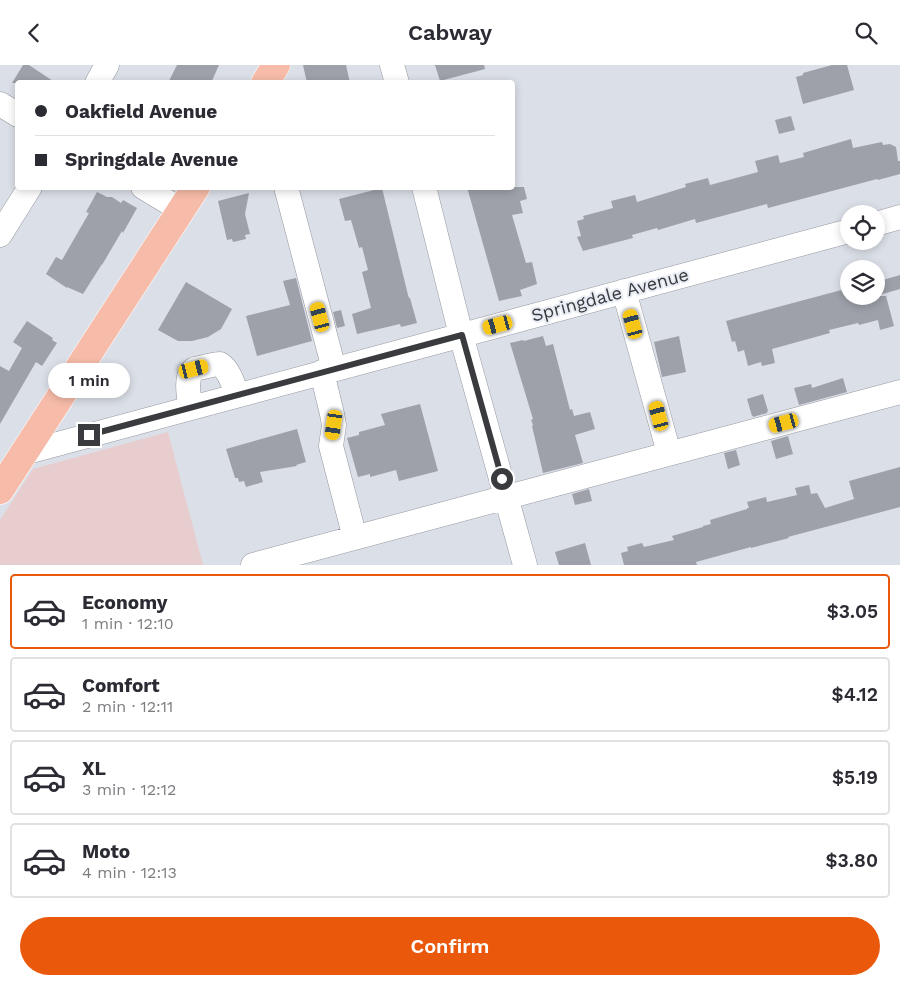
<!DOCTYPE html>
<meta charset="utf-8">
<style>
:root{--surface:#fff;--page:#f2f2f3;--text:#2b2b33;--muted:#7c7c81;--line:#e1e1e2;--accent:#ea580c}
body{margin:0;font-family:"Work Sans",sans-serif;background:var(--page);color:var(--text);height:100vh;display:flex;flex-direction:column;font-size:19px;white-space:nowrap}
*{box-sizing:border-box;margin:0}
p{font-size:16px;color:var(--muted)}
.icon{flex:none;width:28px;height:28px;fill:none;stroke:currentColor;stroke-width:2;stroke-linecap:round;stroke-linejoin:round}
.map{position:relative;height:500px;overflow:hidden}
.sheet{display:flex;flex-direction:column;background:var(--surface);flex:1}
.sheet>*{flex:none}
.guide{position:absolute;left:15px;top:15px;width:500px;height:110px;border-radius:5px;box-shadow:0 2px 8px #0003;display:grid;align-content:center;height:110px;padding:0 20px;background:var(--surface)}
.tools{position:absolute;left:840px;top:140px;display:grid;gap:10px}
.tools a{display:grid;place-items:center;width:45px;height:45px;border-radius:50%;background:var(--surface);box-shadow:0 2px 8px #0003;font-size:25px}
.end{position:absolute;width:22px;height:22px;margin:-11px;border:6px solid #3a3b3f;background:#fff;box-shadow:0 0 0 2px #fff}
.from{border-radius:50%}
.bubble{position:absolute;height:35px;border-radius:18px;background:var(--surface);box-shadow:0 2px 8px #0003;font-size:16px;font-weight:600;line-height:35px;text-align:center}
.car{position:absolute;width:15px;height:30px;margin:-15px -8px;border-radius:6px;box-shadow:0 0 4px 1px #0007;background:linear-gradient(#f5c518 24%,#345 0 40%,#f5c518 0 76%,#345 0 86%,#f5c518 0)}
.guide b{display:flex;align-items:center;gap:18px;height:48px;font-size:19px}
.guide b+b{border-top:1px solid var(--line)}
.guide i{width:12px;height:12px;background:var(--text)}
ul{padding:9px 0 0;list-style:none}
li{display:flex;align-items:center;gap:15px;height:75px;margin:0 10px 8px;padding:0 10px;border:2px solid var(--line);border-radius:5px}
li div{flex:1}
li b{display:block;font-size:19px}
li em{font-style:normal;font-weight:600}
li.selected{border-color:var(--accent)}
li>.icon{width:45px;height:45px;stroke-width:1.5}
.cta{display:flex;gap:10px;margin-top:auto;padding:10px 20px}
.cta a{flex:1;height:58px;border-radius:30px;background:var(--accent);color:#fff;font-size:20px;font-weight:600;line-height:58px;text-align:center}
header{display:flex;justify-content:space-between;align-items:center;height:65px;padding:0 20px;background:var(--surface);font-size:22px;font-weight:600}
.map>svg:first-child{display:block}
.education{fill:#e8cdcf}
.building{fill:#9ea1a9}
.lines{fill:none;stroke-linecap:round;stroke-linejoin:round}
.minor-casing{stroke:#93979f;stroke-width:25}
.major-casing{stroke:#fff;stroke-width:29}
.minor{stroke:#fff;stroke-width:24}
.major{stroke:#f7bca9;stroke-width:28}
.route{stroke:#3a3b3f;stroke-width:6}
.labels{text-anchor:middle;stroke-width:4;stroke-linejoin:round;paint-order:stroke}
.street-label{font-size:18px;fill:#3a3b3f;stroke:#e8ecf4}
</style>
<header><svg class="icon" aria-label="back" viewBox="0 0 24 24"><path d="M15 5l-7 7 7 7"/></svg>Cabway<svg class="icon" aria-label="search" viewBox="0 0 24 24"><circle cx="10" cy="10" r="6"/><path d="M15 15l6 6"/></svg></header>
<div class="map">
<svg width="900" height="500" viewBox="0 0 900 500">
<rect width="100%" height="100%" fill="#dbdfe7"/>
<!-- education -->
<path class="education" d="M168,367l35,133h-203v-45l33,-51z"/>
<!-- building -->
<path class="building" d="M23,0h6l27,18h-44z
M177,0h42l-8,18h-43z
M303,0h43l4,18h-43z
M435,0h49l1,4 -45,12z
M832,0h15l7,25 -51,14 -7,-27 7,-2v-2z
M791,51l4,14 -16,4 -4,-14z
M851,74l2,9 29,-6 1,3 7,-1 6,3 2,14h2v13l-22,6 -1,-1 -109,29 -1,-4 -71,19 -1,-4 -37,11 -1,-2 -25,7 1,3 -50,13 -6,-14 4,-1 -4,-15 7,-2 -1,-3 30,-8 -2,-7 24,-6 2,7 49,-15 -1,-3 23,-6 2,7 48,-13 -3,-11 23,-6 2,8 24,-6 -1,-4z
M467,122h57l3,12 -7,2 3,12 -11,2 14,48 6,-1 5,22 -17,6 2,6 -23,5z
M382,123l26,107 1,3h1l7,25 -16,4 -1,-3 -43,10 -5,-20 19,-6 -9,-36 6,-2 -6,-23 -3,1 -8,-28 -6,1 -6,-22z
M97,127l10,5h5l9,6 2,-3 14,8 -14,25 -1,-2 -20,34v-1l-19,30 -16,-7v1l-21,-14 10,-17 6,3 27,-47 -3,-1z
M249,128l-4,21 5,20 -5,1 1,4 -13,3 -1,-3 -5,1 -9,-39z
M900,210v14l-24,7v-14z
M296,213l16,63 -55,15 -11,-40 44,-11 -7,-24z
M186,217l46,27 -11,20 -13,8 -16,4h-14l-20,-11z
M849,223v8h37l8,30 -14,4 -2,-10 -19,5 -1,-2 -29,7 1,3 -58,16 3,14 -13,3 -1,-4 -13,4 -4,-16 -6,2 -3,-11 -3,1 -6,-21z
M341,245l4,16 -8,2 -4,-16z
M27,256l26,17 -1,2 5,3 -15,23 -6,-4 -36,62v-58l9,5 13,-23 -9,-6z
M543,271l3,10 7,-2 17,66 2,-1 2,7 16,-4 5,17 -20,6 8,28 -40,10 -11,-47 1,-1 -2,-5 2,-1 -23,-76 13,-3 1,1z
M679,271l7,36 -24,5 -8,-35z
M843,313l4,14 -48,13 -5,-17 17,-4 1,4z
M763,329l5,17 -1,1v1l-14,4v-1h-1l-5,-17z
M420,339l18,67 -39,10 -3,-11 -26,7v-3l-12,3 -11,-39 12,-3v-3l26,-7 -4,-11z
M297,364l9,33 -10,3 1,1 -37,6 3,10 -17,5 -2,-6 -5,1 -1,-4h-3l-9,-29z
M788,371l5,18 -17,5 -5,-18z
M736,385l4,15 -12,4 -4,-16z
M900,402v40l-112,30 1,1 -38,10v-1l-55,15 1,3h-73l-3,-12 7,-2 -1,-4 15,-4 2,4 30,-7 -2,-4 31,-9v-1l8,-2 -1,-4 37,-11v-1h2l-2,-6 19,-5 1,5 30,-7 -2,-7 14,-3 2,9 6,-1 8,15 29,-9 -5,-18z
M589,424l3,12 -17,4 -3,-11z
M585,478l6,22h-32l-4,-13z"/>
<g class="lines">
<!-- minor casing -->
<g class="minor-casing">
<path id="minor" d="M392,0l5,18
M97,18l10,-18
M0,39l18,11
M143,122l38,23
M286,122l48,182
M424,122l37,148 64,230
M876,159l24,-7
M0,170l30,-48
M624,226l45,162
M322,307l10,42 2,11 -3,21 24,92
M191,343c-2,-10 -7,-33 4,-39 3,-1 6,-1 8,-2 6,-1 11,-3 17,-3 10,7 13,20 17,31
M24,388l825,-222
M253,500l647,-173"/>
</g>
<!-- major casing -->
<g class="major-casing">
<path id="major" d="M265,18l11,-18
M0,425l196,-303"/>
</g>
<!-- minor -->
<use href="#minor" class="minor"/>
<!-- major -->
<use href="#major" class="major"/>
</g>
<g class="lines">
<!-- route -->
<path class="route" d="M89,370l373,-100 40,144"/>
</g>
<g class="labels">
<!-- street labels -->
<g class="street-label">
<text transform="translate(610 230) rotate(-15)" y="6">Springdale Avenue</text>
</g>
</g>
</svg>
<div class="tools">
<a><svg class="icon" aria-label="locate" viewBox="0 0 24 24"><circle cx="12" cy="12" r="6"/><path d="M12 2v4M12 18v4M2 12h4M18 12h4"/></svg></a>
<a><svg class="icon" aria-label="layers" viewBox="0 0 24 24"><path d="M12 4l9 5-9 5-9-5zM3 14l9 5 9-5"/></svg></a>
</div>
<i class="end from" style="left:502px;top:414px"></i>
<i class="end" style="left:89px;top:370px"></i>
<div class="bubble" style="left:48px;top:298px;width:82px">1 min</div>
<i class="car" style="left:320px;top:252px;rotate:345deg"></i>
<i class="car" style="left:633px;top:259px;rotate:345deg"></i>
<i class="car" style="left:498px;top:260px;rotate:255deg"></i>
<i class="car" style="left:194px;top:304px;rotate:76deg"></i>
<i class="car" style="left:659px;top:351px;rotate:345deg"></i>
<i class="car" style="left:784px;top:358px;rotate:255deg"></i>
<i class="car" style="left:334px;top:360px;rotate:188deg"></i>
<div class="guide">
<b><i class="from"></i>Oakfield Avenue</b>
<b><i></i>Springdale Avenue</b>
</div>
</div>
<section class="sheet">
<ul>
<li class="selected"><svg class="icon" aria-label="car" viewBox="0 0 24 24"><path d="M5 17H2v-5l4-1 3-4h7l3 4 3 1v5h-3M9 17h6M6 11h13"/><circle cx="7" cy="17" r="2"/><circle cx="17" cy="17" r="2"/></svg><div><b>Economy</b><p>1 min · 12:10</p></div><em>$3.05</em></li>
<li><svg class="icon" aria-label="car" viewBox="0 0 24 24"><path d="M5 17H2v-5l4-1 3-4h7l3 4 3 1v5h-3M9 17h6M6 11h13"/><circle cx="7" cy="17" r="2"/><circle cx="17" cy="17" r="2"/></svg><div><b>Comfort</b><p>2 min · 12:11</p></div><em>$4.12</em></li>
<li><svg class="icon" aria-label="car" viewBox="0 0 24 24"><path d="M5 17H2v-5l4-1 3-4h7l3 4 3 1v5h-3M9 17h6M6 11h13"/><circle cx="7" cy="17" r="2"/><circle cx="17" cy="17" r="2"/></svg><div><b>XL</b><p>3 min · 12:12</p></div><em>$5.19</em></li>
<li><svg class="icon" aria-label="car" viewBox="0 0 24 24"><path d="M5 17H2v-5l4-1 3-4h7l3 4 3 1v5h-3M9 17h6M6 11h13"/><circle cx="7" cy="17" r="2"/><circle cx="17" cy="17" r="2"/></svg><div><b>Moto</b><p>4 min · 12:13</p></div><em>$3.80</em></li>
</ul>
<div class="cta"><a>Confirm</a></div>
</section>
